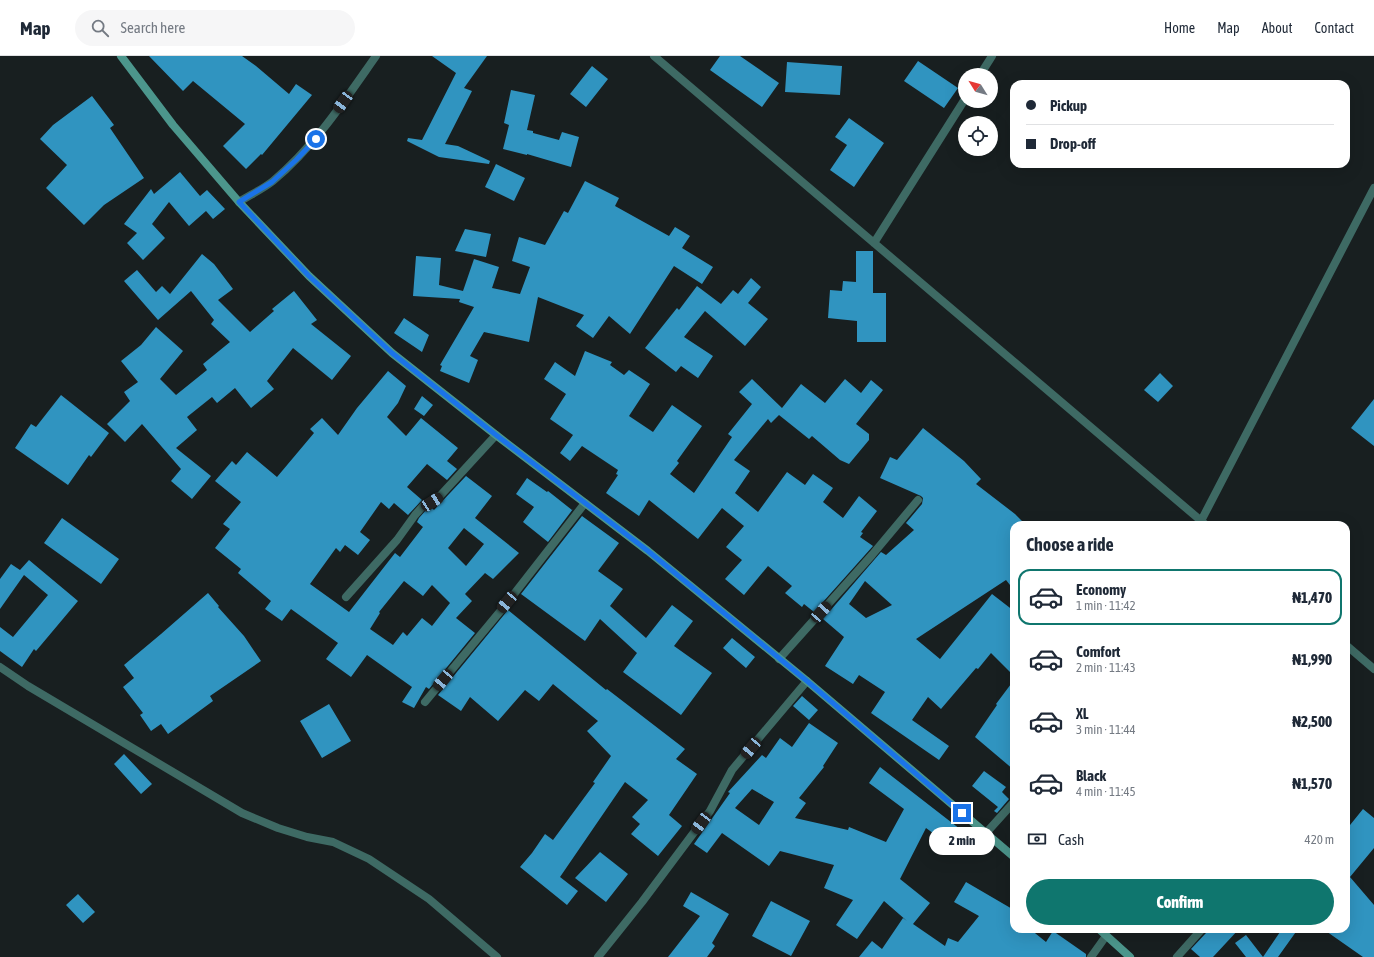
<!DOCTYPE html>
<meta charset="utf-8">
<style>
:root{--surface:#fff;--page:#f6f6f7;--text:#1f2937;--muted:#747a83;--line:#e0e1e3;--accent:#0f766e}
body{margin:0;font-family:"Asap Condensed",sans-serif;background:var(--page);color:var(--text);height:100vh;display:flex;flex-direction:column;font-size:15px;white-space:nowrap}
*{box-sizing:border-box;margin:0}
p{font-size:13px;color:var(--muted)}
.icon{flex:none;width:22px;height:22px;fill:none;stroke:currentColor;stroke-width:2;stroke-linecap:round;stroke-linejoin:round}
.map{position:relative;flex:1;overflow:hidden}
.sheet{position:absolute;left:1010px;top:465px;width:340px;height:412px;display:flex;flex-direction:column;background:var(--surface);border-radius:12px;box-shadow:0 4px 16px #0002}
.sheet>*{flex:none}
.banner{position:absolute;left:1010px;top:24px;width:340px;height:88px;border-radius:12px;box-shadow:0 4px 16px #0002;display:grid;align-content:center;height:88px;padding:0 16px;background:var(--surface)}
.needle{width:26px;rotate:307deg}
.buttons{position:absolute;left:958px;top:12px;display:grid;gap:8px}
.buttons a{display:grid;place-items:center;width:40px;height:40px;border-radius:50%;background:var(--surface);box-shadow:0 4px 16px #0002;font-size:20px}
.end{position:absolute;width:18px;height:18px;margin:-9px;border:5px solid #1a73e8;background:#fff;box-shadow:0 0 0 2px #fff}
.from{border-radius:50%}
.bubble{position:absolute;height:28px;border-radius:14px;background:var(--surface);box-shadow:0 4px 16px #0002;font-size:13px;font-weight:800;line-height:28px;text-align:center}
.car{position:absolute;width:12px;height:24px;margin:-12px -6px;border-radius:5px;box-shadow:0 0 3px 1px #0007;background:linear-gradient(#222 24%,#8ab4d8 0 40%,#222 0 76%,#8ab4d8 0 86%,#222 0)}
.banner b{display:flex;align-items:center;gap:14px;height:38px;font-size:15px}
.banner b+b{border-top:1px solid var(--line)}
.banner i{width:10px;height:10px;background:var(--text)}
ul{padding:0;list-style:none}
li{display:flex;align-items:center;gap:12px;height:56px;margin:0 8px 6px;padding:0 8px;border:2px solid transparent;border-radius:12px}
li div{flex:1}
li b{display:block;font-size:15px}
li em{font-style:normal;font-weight:800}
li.active{border-color:var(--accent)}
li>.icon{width:36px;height:36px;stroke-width:1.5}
h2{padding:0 16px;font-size:18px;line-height:48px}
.pay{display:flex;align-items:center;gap:10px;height:44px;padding:0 16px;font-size:15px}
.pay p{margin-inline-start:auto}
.primary-button{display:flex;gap:8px;margin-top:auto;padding:8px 16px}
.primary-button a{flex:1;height:46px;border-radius:24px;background:var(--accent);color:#fff;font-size:16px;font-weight:800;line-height:46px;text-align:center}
header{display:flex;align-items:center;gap:24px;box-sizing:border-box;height:56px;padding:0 20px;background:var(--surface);border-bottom:1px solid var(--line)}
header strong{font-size:19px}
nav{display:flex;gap:22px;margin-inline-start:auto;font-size:14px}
.search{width:280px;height:36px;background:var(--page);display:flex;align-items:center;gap:10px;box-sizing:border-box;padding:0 14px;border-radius:22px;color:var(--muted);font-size:15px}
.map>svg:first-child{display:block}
.building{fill:#3094c0;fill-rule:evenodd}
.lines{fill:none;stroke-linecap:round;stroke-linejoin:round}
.street{stroke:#3e6a64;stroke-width:8}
.secondary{stroke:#4c968c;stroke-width:8}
.route{stroke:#1a73e8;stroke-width:5}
</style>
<header>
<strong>Map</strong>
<div class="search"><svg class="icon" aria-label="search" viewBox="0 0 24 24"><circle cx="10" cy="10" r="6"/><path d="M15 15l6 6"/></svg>Search here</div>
<nav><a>Home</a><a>Map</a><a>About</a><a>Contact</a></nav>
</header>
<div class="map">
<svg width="1374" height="901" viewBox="0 0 1374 901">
<rect width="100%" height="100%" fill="#181f20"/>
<!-- building -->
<path class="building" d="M149,0h93l14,10 33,28 7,-10 16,11 -50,60 -1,-1 -15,15 -23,-23 22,-22 -52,-43 -10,10z
M432,0h55l-23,32 8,3 -27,53 13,2 32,15 -1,3 -50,-7 -32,-16 1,-3 14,2 34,-67z
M720,0h20l39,27 -17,24 -52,-37z
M918,5l40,27 -14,20 -40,-27z
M787,6l55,4 -2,29 -55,-3z
M592,10l16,13 -22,28 -16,-13z
M511,34l24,5 -8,35 6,1v2l26,7 3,-8 17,5 -8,30 -44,-13v1l-24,-6 6,-24 -5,-2z
M92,40l22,29 -4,3 34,50 -40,27 -20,20 -38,-37 21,-23 -27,-26 13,-14z
M849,62l35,25 -30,44 -24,-17 17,-25 -12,-8z
M496,108l29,14 -11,23 -29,-14z
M180,116l20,24 7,-6 18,19 -12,10 -7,-8 -17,15 -20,-24 -17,22 13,14 -22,22 -16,-17 10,-10 -13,-9 27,-35 3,5z
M585,125l34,17 -4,8 54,30 6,-9 15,9 -8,12 31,19 -11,17 -28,-18 -44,68 -21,-18 -16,22 -17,-12 8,-11 -46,-18 -9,45 -45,-10 -14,24 8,4 -9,23 -29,-12 2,-5 -2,-1 34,-58 -15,-5 1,-3 -47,-3 3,-40 25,2 -2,27 24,6 11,-32 25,8 -7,21 28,6 10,-27 -18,-6 7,-24 26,8 19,-34 4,2z
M465,173l26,5 -5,23 -31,-6z
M856,195h17v42h13v49h-29v-21l-29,-3 2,-28 12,1 1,-10 13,1z
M202,198l12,10 19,25 -15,11 32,32 24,-21 -2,-2 22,-18 23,29 -6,4 40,32 -19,24 -39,-32 -26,33 7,8 -23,19 -16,-20 -18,15 -5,-6 -25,20 10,13 -21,18 35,28 -19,23 -21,-18 10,-12 -39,-45 -17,18 -18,-18 23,-23 -6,-9 14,-10 -17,-21 20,-16 15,-18 27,24 -23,28 16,16 31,-25 -4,-6 27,-22 -19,-18 3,-4 -23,-29 -33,29 -34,-39 13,-11 19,22 6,-6 8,8z
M751,222l10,9 -13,16 20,16 -23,27 -40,-35 -21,26 29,19 -15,22 -17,-12 -5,6 -31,-24 32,-40 2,2 18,-24 24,18 12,-14 5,4z
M404,262l25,17 -7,17 -28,-19z
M585,295l27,11 -2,3 14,10 5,-5 21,14 -21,32 24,16 19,-27 30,21 -25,35 2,2 -9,11 24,19 38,-56 -4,-3 24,-30 -13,-12 13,-13 30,29 19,-24 24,19 20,-24 16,14 10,-13 12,10 -27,34 13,10v6l-20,24 -9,-4 -28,-24 -3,3 -30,-24 -8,8 -3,-4 -34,41 16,11 -15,22 23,19 29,-40 18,13 8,-11 20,14 -10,14 20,16 16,-22 18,15 -16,21 2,1 -3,4 13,9 -59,66 -10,-8 -2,3 -17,-14 7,-7 -24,-20 -24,29 -19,-16 17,-19 -16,-13 18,-21 -22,-18 -24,31 -49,-39 -10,16 -33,-23 12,-18 -2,-1 2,-4 -36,-24 -12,15 -10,-8 13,-18 -23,-16 16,-25 -22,-15 11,-17 20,14z
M388,315l18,15 -8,17 -11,14 19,19 15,-18 37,30 -11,13 10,8 -10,11 -20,-16 -20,23 15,13 -14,15 -14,-12 -5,6 -8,-7 -21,30 10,8 -12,15 -13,-10 -5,7 -4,-4 -26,36 39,28 46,-59 5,4 23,-30 -6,-5 2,-4 8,-9 4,-2 3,3 32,-34 26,20 -17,22 44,35 -26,26 -8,-6 -20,21 7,7 -16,17 19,15 -46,56 -3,-2 -12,21 -12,-6 10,-15 -45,-32 -16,22 -25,-18 12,-16 -47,-34 -9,12 -17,-12 6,-8 -33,-28 3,-4 -26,-21 15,-19 -7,-5 18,-22 -26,-21 17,-20 4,4 11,-13 30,25 37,-44 -4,-4 12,-11 16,17 19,-27zM464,472l20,16 -18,22 -18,-18zM404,525l19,15 9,-11 18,18 -18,23 -10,-8 -15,18 -4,-4 -10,13 -23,-16 10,-16 -1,-1z
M1160,317l13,13 -15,16 -14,-12z
M61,339l48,38 -18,24 -2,-2 -21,30 -53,-37 16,-24 5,3z
M422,340l11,9 -9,11 -10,-7z
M1374,343v47l-23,-18z
M923,372l41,33 17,18 -5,5 39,30 11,11h-12v65l-8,-10 -90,59 24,20 52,-65 22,17v65l-23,-23 -13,16 -2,-1 -35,41 -13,-12 -16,23 37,26 -10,14 -68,-47 14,-21 -26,-17 -6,9 -28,-18 19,-29 -21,-18 58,-67 5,3 28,-25 -8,-7 16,-19 1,-6 -2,-2 -41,-18 10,-21 7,3zM865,525l27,24 -26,13 -17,-14z
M527,422l20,14 1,-1 24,19 1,-1 -25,33 -25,-20 11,-15 -18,-13z
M582,460l37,27 -21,28 25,18 -13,17 36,32 26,-33 21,16 -19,25 38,27 -31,42 -58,-43 14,-19 -37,-34 -15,22 -64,-47z
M62,462l57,41 -18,25 -57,-41z
M29,504l49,41 -42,50 -2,-2 -12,18 -22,-16v-24l13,10 35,-42 -24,-20 -24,34v-30l11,-15 9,6z
M208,537l11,13 -1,1 26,29 17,25 -51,35 3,5 -45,33 -7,-10 -10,7 -11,-16 3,-2 -20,-26 11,-9 -10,-13 37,-31z
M508,554l98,80 1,-1 78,60 -9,10 21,15 -28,41 13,11 -24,30 -27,-22 9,-10 -8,-7 16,-17 -23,-18 -65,95 18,14 -11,14 -47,-38 12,-14 13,-19 8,6 42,-57 -2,-1 18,-26 -24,-25 11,-10 -45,-37 -14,17 -14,-11 -27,31 -28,-24 -9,14 -23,-16z
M732,582l23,19 -9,11 -23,-20z
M1014,624v90l-39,-33 22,-32 -1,-1z
M802,640l16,14 -9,10 -16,-14z
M329,648l22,37 -29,17 -22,-37z
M809,667l29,20 -15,23 1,1 -25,31 7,5 -11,15 53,12 1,-3 37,15 18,-33 -35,-26 11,-16 98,76 -10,11 -23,-19 -4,4 -15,-11 -26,51 30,24 -17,21 32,22 3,-8 10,4 21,-26 -25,-14 12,-20 48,28v19h16l16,13 7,-11 33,23v3h-227l13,-16 10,8 21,-31 4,3 -23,-20 -27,38 -21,-14 17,-25 -29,-12 10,-23 -54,-14 -11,15 -47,-33 -15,20 -13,-9 36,-51 -2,-1 34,-37 4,3 14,-20 12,9zM752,733l22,13 -15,23 -24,-17z
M124,698l28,30 -11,10 -27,-30z
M984,715l22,16 -4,5 7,7 -12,14 -3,-2 4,-4 -26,-21z
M1363,753l11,9v30l-24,29 24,28v52h-11l-40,-28h23v-99z
M600,796l28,22 -22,28 -31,-24z
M691,836l38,22 -17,29 3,3 -8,11h-39l32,-41 -17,-10z
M78,838l17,18 -12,11 -17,-18z
M771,845l39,20 -19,35 -39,-20z
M1207,873h32l-26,28h-13l-9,-8 15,-16z
M1282,873h16l-20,28h-32l-11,-14 11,-8 17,22z"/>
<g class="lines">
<!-- street -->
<path class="street" d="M654,0l552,469
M980,19l12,-19
M239,146c11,-7 24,-13 34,-21 42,-35 72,-81 103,-125
M874,187l91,-144
M1201,465l173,-333
M346,541l51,-57 18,-25 9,-10 15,-8 57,-62
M1346,589l28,24
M779,603l93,-104 46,-55
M0,611l28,19 214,127 36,15 29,9 26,5 36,17 60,40 68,58
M425,646l82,-99 78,-100
M986,777l28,-31
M598,901l44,-55 68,-91 22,-41 75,-89
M1091,901l15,-21
M1177,901l25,-28"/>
<!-- secondary -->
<path class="secondary" d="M121,0l52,69 66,77 70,74 83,77 104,82 152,116 159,130 207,176
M1099,873l31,28"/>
</g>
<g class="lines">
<!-- route -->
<path class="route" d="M316,83l-20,21 -24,22 -33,20 70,74 83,77 104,82 152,116 159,130 155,132"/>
</g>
</svg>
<div class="buttons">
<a><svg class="needle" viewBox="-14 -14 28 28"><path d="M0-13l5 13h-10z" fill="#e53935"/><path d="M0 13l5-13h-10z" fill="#747a83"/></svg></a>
<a><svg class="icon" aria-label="locate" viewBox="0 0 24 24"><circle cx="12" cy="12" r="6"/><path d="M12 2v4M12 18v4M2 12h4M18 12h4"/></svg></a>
</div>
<i class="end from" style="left:316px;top:83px"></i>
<i class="end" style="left:962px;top:757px"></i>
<div class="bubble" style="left:929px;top:771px;width:66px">2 min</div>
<i class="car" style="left:343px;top:46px;rotate:216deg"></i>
<i class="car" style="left:432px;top:446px;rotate:57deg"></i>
<i class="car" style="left:507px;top:546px;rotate:220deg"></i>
<i class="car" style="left:821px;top:556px;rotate:42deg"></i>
<i class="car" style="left:443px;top:624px;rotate:220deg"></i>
<i class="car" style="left:751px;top:692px;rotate:220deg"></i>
<i class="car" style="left:701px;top:767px;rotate:217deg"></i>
<div class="banner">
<b><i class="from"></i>Pickup</b>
<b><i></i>Drop-off</b>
</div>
<section class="sheet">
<h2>Choose a ride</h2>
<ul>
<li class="active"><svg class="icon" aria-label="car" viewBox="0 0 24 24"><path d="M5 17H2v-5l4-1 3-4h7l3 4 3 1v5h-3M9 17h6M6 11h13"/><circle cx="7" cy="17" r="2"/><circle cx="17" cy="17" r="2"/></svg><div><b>Economy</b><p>1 min · 11:42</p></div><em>₦1,470</em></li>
<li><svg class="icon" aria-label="car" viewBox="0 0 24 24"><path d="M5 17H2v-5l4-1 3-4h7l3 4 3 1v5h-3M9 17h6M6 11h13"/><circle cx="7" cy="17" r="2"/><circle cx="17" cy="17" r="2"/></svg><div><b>Comfort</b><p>2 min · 11:43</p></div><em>₦1,990</em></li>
<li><svg class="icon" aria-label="car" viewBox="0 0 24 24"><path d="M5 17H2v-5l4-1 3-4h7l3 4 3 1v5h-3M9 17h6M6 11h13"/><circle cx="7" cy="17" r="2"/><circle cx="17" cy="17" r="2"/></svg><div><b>XL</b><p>3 min · 11:44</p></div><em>₦2,500</em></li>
<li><svg class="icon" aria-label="car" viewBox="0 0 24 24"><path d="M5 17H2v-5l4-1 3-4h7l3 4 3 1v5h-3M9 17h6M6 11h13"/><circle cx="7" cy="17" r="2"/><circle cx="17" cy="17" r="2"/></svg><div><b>Black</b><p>4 min · 11:45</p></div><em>₦1,570</em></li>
</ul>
<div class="pay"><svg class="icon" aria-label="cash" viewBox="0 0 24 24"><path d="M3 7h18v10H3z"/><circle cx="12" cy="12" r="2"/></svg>Cash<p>420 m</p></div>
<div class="primary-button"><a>Confirm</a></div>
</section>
</div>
